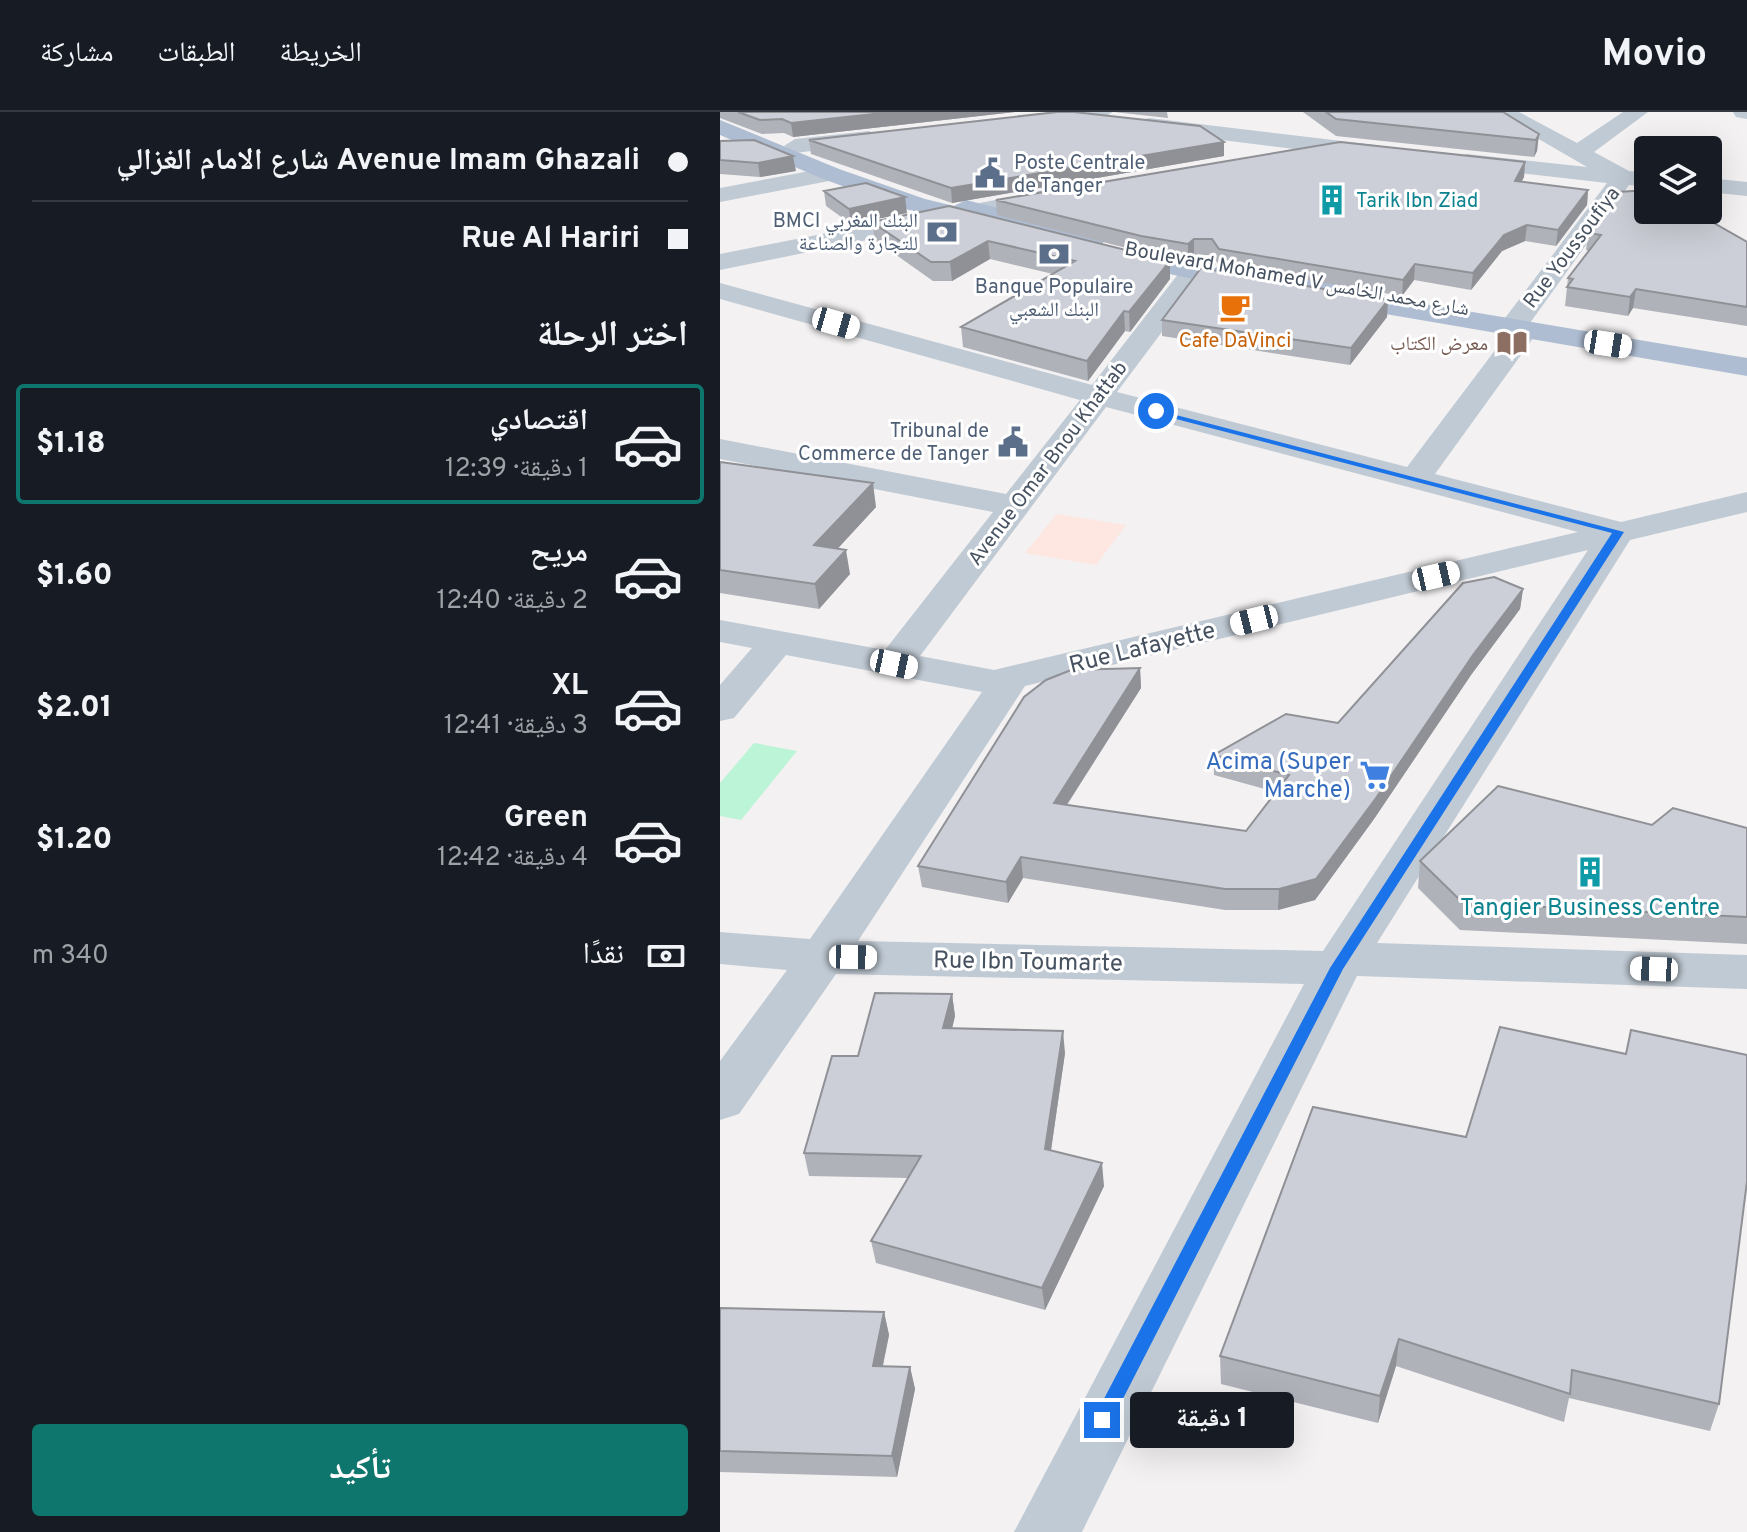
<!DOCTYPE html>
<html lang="ar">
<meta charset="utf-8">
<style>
:root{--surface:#171b24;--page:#242831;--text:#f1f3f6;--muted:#9ea1a6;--line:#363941;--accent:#0f766e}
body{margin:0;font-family:Overpass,"Noto Naskh Arabic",sans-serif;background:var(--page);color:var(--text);direction:rtl;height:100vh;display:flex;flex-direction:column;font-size:30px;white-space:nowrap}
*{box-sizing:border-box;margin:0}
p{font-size:26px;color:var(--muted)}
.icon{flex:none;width:44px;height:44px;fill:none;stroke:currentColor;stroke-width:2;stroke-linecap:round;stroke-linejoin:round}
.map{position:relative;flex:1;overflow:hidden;direction:ltr}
.details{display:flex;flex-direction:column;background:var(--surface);width:720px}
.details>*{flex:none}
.guide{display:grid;align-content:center;height:176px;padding:0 32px;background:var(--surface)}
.tools{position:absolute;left:914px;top:24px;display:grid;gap:16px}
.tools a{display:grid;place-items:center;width:88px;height:88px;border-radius:8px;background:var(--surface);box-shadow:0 8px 32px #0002;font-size:40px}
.end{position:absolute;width:36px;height:36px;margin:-18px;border:10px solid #1a73e8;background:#fff;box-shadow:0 0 0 4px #fff}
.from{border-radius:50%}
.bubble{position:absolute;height:56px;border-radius:8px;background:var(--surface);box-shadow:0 8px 32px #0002;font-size:26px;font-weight:800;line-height:56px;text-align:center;direction:rtl}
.car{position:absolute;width:24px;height:48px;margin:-24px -12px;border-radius:10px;box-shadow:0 0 6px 2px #0007;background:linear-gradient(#fff 24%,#345 0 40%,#fff 0 76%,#345 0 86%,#fff 0)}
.guide b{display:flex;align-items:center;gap:28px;height:76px;font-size:30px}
.guide b+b{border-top:2px solid var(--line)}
.guide i{width:20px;height:20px;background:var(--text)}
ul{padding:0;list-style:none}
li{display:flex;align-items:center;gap:24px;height:120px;margin:0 16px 12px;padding:0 16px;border:4px solid transparent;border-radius:8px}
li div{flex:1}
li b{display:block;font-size:30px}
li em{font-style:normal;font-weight:800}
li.selected{border-color:var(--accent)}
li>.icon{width:72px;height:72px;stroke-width:1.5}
h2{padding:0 32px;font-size:36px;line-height:96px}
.pay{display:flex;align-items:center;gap:20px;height:88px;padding:0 32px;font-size:30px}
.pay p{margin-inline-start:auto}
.cta{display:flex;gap:16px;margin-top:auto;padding:16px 32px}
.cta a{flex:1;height:92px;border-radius:8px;background:var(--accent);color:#fff;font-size:32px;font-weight:800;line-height:92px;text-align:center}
header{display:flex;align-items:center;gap:48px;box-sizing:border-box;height:112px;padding:0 40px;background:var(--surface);border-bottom:2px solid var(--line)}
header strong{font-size:38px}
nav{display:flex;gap:44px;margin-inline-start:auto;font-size:28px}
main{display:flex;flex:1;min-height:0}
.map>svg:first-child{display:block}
.medical{fill:#fee6e1}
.green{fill:#bcf4d7}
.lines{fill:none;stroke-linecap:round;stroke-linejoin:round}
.minor{fill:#c0cad4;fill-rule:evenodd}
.major{fill:#aebdd2;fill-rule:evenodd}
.wall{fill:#afb2b9}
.shaded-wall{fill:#8f9196}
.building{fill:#cccfd7;stroke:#8f9196;stroke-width:2}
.route{fill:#1a73e8}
.labels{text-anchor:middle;stroke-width:6;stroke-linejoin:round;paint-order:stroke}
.far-service-label{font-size:20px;fill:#4e5e75;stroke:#fff;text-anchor:end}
.far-culture-label{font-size:20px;fill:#0d838f;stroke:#fff;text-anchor:start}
.far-street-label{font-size:20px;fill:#475261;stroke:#fff}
.far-food-label{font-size:20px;fill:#c56008;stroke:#fff}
.far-education-label{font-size:20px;fill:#785e54;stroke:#fff;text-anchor:end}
.street-label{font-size:24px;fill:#475261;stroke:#fff}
.shop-label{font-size:24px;fill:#366cbe;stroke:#fff;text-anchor:end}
.culture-label{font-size:24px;fill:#0d838f;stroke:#fff}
</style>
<header>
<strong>Movio</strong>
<nav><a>الخريطة</a><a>الطبقات</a><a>مشاركة</a></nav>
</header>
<main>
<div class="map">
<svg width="1027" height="1420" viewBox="0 0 1027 1420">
<rect width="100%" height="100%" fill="#f3f1f1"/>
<!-- medical -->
<path class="medical" d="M337,402l69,11 -30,40 -71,-12z"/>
<!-- green -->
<path class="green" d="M34,631l43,8 -56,69 -21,-4v-33z"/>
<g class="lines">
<!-- minor -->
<path class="minor" d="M330,0h63l-11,6 -73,9 -11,-6 3,-5z
M772,0h27l58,31 46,-31h25l-54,40 35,19 19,2v14l-19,-2 -99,138 9,7 -104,144 186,48 126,-30v20l-117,28 -253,403 370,12v34l-390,-13 -275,556h-68l290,-548 -468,-10 -97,140 -19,6v-59l67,-91 -67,-6v-32l90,7 172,-247 -196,-37 -52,63 -14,3v-36l32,-37 -32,-6v-22l165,30 108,-138 -273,-53v-20l286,55 74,-94 -360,-101v-16l372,102 87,-112 15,-15h18l4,6 -19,21 -80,107 290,75 107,-142 -9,-7 102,-135 -148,-17 -3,-5 3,-5 8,-2 120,13zM386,295l472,125 -584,138 -74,-14zM868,438l-265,401 -465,-10 167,-255z
M1013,0h14v7l-11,-2z
M429,6l226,27 8,2 3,5 -3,5 -8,2 -234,-29 -3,-5 3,-5z
M149,19l11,7 -3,5 -82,10 -11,-7 11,-7z
M111,55l8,2 4,5 -4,5 -119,23v-14z
M988,66l39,4v14l-39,-4z
M336,76l8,2 4,5 -4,5 -344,70v-16z"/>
<!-- major -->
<path class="major" d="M0,8l119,49 86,30 29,7 12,-6 136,34 4,5 -4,5 -9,3 -87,-22 -11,5 -86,-20 -86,-31 -103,-44z
M391,135l104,21 12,-7 133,22 10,2 4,6 -3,4 376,63v18l-420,-72 -10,-2 -4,-6 3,-4 -47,-8 -4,6 -9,2 -154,-32 -4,-5 4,-5z"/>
</g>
<!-- wall -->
<path class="wall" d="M0,0h295l-222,25 -9,-4 -22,1 -42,-16z
M393,0h54l1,6 -54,-6z
M583,0h200l36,22 -2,17 -3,6 -198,-21z
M89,28l415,2v14l-272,47 -141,-49z
M0,29l76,30 -36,6 -40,-3z
M805,50l-1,15 -3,5 67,8 -1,15 -31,41 -31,-5 -23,10 -31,39 -57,-10 -12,16 -183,-31 -7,-10h-18l-6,5 -46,-8 -145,-37 -1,-15z
M104,79l83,22 -56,11 -25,-18z
M152,110l298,39v18l-40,53 -5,-1 -37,50 -125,-34 -2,-20 92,-53 -63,-15 -38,22h-19l-58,-41z
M868,121l159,9v84l-114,-18 -5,8 -63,-10 3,-28 21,-27 -3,-1z
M668,188l-1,17 -37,48 -188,-29v-16z
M0,350l156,45 -38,41 12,26 -31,35 -99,-16z
M803,477l-3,20 -49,66 -97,144 -59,81 -37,10h-53l-202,-32 -15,25 -86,-16 -4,-21 222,-198 1,20 -74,117 179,26 30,-39 -62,-17v-20l124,-32z
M932,713l95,3v116l-287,-14 -42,-42 2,-27z
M232,882l3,22 -3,12 113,25 -14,97 53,36 -59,124 -169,-47 -5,-22 37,-63 -99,-2 -5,-23 54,-97z
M593,995l406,297 -9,27 -141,-33 -5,24 -168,-56 -18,57 -157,-39 -1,-28z
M0,1196l164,4 5,23 -6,31 27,1 5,22 -18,88 -177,-5z"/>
<!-- shaded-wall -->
<path class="shaded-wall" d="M172,0h123l-222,25 -2,-14z
M819,22l-2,17 -3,6 2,-17z
M504,30v14l-272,47 -1,-15z
M73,44l3,15 -36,6 -2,-14z
M805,50l-1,15 -10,20 1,-16z
M868,78l-1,15 -31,41 2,-16z
M185,85l2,16 -56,11 -2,-15z
M807,113l-2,16 -23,10 -31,39 2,-17 31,-38z
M474,127v16l-6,5v-16z
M268,129l2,18 -38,22 -2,-19z
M450,149v18l-40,53 -1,-20z
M695,152l-1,16 -12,16 1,-16z
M916,177l-3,19 -5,8 2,-19z
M668,188l-1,17 -37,48 1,-17z
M404,199l1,20 -37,50 -1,-20z
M153,371l3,24 -57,62 -5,-24z
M126,438l4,24 -31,35 -4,-25z
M803,477l-3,20 -49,66 -97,144 -59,81 -37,10 1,-21 194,-234z
M420,556l1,20 -86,135 -1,-20z
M301,745l2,21 -15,25 -2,-21z
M232,882l3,22 -8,34 -4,-22z
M343,919l2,22 -17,118 -3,-22z
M382,1051l2,23 -59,124 -3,-22z
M164,1200l5,23 -11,53 -5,-22z
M679,1227l-3,27 -18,57 2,-27z
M190,1255l5,22 -18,88 -5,-21z"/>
<!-- building -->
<path class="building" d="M18,0h154l-101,11 -9,-4 -22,1z
M337,0h17l126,14 24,16 -273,46 -142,-48z
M606,0h177l36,22 -3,6 -200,-21z
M34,28l39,16 -35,7 -38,-3v-19z
M620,30l185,20 -10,19 73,9 -30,40 -31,-5 -23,10 -31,38 -58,-9 -12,16 -184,-31 -7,-10h-18l-6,5 -47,-8 -145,-36z
M146,71l39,14 -56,12 -25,-18z
M928,78v20h43l56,32v65l-111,-18 -6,8 -63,-10 6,-8 -5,-1 33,-43 -13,-2 30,-41z
M229,94l221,55 -41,51 -5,-1 -37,50 -126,-34 114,-66 -87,-20 -38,21h-19l-59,-40z
M481,156l187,32 -37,48 -189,-28z
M0,350l153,21 -59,62 32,5 -31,34 -95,-14z
M774,465l29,12 -50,66 -97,143 -60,81 -37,10h-54l-204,-32 -15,25 -88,-16 106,-169 22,-17 25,-10 69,-2 -86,135 192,28 43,-56 -75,-20 72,-41 52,9 125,-140z
M778,674l154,39 21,-17 74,20v89l-284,-14 -43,-42z
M155,881l77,1 -9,34 120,3 -18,118 57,14 -60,125 -171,-47 50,-85 -117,-3 28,-97h26z
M780,915l126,27 5,-24 116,25v126l-28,223 -147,-34 -2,24 -171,-55 -19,57 -160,-40 93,-249 153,30z
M0,1196l164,4 -11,54 37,1 -18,89 -172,-5z"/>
<!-- route -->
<path class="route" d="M433,297l471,123 -281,437 -234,457 -7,2 -6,-2 -3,-6 3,-6 234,-446 282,-435 -459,-120z"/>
<!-- icons -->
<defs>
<g id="civic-bare" transform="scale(2.4)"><path d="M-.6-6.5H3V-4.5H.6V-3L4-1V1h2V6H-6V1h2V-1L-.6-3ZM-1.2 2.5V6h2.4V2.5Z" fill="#5c6f8a" stroke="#fff" stroke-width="2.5" paint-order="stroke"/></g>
<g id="building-bare" transform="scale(2.4)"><path d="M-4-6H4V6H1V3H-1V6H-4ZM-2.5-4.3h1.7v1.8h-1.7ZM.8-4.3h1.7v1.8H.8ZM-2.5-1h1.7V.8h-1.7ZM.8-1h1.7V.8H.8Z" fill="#0f9aa8" stroke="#fff" stroke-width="2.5" paint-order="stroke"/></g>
<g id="bank-bare" transform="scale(2.4)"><path d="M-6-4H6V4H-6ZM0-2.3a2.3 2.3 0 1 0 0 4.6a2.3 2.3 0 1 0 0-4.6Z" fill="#5c6f8a" stroke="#fff" stroke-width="2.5" paint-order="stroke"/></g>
<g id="cafe-bare" transform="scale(2.4)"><path d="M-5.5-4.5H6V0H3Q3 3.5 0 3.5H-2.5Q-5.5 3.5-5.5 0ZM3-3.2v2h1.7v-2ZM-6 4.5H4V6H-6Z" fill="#e8710a" stroke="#fff" stroke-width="2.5" paint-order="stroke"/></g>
<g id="library-bare" transform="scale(2.4)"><path d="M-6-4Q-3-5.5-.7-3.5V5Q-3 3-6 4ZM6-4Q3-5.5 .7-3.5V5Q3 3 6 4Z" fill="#8d6e63" stroke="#fff" stroke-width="2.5" paint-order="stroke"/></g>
<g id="supermarket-bare" transform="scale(2.4)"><path d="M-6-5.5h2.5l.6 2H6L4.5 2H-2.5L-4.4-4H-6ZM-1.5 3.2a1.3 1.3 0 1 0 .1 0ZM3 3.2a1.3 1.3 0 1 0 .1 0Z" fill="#3f7fe0" stroke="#fff" stroke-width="2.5" paint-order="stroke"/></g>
</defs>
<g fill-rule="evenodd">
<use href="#civic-bare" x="270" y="61"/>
<use href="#building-bare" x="612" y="88"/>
<use href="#bank-bare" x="222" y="120"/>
<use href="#bank-bare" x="334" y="142"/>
<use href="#cafe-bare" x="515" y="195"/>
<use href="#library-bare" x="792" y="231"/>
<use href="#civic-bare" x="293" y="330"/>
<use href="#supermarket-bare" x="655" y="663"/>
<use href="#building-bare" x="870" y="760"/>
</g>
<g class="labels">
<!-- far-service labels -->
<g class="far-service-label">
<text x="294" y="57" text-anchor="start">Poste Centrale<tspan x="294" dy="23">de Tanger</tspan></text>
<text x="198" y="115">BMCI البنك المغربي<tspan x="198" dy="23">للتجارة والصناعة</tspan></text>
<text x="334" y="181" text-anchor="middle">Banque Populaire<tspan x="334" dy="23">البنك الشعبي</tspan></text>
<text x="269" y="325">Tribunal de<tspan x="269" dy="23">Commerce de Tanger</tspan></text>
</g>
<!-- far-culture labels -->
<g class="far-culture-label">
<text x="636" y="95">Tarik Ibn Ziad</text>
</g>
<!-- far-street labels -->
<g class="far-street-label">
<text transform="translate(851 135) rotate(-53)" y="7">Rue Youssoufiya</text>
<text transform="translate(577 166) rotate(10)" y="7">Boulevard Mohamed V شارع محمد الخامس</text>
<text transform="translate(327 351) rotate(-53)" y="7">Avenue Omar Bnou Khattab</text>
</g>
<!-- far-food labels -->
<g class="far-food-label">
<text x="515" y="235">Cafe DaVinci</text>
</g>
<!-- far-education labels -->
<g class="far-education-label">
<text x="768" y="238">معرض الكتاب</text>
</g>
<!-- street labels -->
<g class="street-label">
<text transform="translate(422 535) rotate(-14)" y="8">Rue Lafayette</text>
<text transform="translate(308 849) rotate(1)" y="8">Rue Ibn Toumarte</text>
</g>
<!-- shop labels -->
<g class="shop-label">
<text x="631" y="657">Acima (Super<tspan x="631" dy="28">Marche)</tspan></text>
</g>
<!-- culture labels -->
<g class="culture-label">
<text x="870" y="803">Tangier Business Centre</text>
</g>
</g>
</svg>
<div class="tools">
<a><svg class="icon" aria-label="layers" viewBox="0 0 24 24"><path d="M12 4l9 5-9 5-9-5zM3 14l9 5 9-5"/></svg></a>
</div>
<i class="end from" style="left:436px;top:299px"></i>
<i class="end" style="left:382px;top:1308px"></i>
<div class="bubble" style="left:410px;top:1280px;width:164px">1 دقيقة</div>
<i class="car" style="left:116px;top:211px;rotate:106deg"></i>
<i class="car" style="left:888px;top:232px;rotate:99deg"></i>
<i class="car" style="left:716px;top:464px;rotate:77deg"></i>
<i class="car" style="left:534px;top:508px;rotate:256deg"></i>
<i class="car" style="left:174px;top:552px;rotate:102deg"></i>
<i class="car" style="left:133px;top:845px;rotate:91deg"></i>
<i class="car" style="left:934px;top:857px;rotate:272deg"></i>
</div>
<section class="details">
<div class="guide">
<b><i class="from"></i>Avenue Imam Ghazali شارع الامام الغزالي</b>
<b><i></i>Rue Al Hariri</b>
</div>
<h2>اختر الرحلة</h2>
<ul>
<li class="selected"><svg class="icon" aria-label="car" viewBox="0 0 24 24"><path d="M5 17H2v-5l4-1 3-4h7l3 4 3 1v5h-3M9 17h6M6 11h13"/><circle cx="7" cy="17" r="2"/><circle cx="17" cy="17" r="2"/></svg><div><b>اقتصادي</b><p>1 دقيقة · 12:39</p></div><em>$1.18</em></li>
<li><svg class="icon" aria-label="car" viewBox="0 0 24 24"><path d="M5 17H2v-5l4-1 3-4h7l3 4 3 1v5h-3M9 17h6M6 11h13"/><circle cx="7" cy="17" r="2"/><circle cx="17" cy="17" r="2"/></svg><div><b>مريح</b><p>2 دقيقة · 12:40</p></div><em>$1.60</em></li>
<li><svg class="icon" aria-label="car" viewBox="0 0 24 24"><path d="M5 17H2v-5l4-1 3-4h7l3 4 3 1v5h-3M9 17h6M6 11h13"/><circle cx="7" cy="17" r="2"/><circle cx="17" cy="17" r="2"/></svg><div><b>XL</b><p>3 دقيقة · 12:41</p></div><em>$2.01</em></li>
<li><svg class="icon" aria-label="car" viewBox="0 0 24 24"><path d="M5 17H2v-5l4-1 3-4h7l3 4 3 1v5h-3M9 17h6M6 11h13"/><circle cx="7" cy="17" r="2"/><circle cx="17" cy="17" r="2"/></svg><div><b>Green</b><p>4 دقيقة · 12:42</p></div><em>$1.20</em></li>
</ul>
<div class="pay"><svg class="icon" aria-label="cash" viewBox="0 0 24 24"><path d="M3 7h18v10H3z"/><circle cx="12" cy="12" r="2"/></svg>نقدًا<p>340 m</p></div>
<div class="cta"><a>تأكيد</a></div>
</section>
</main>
